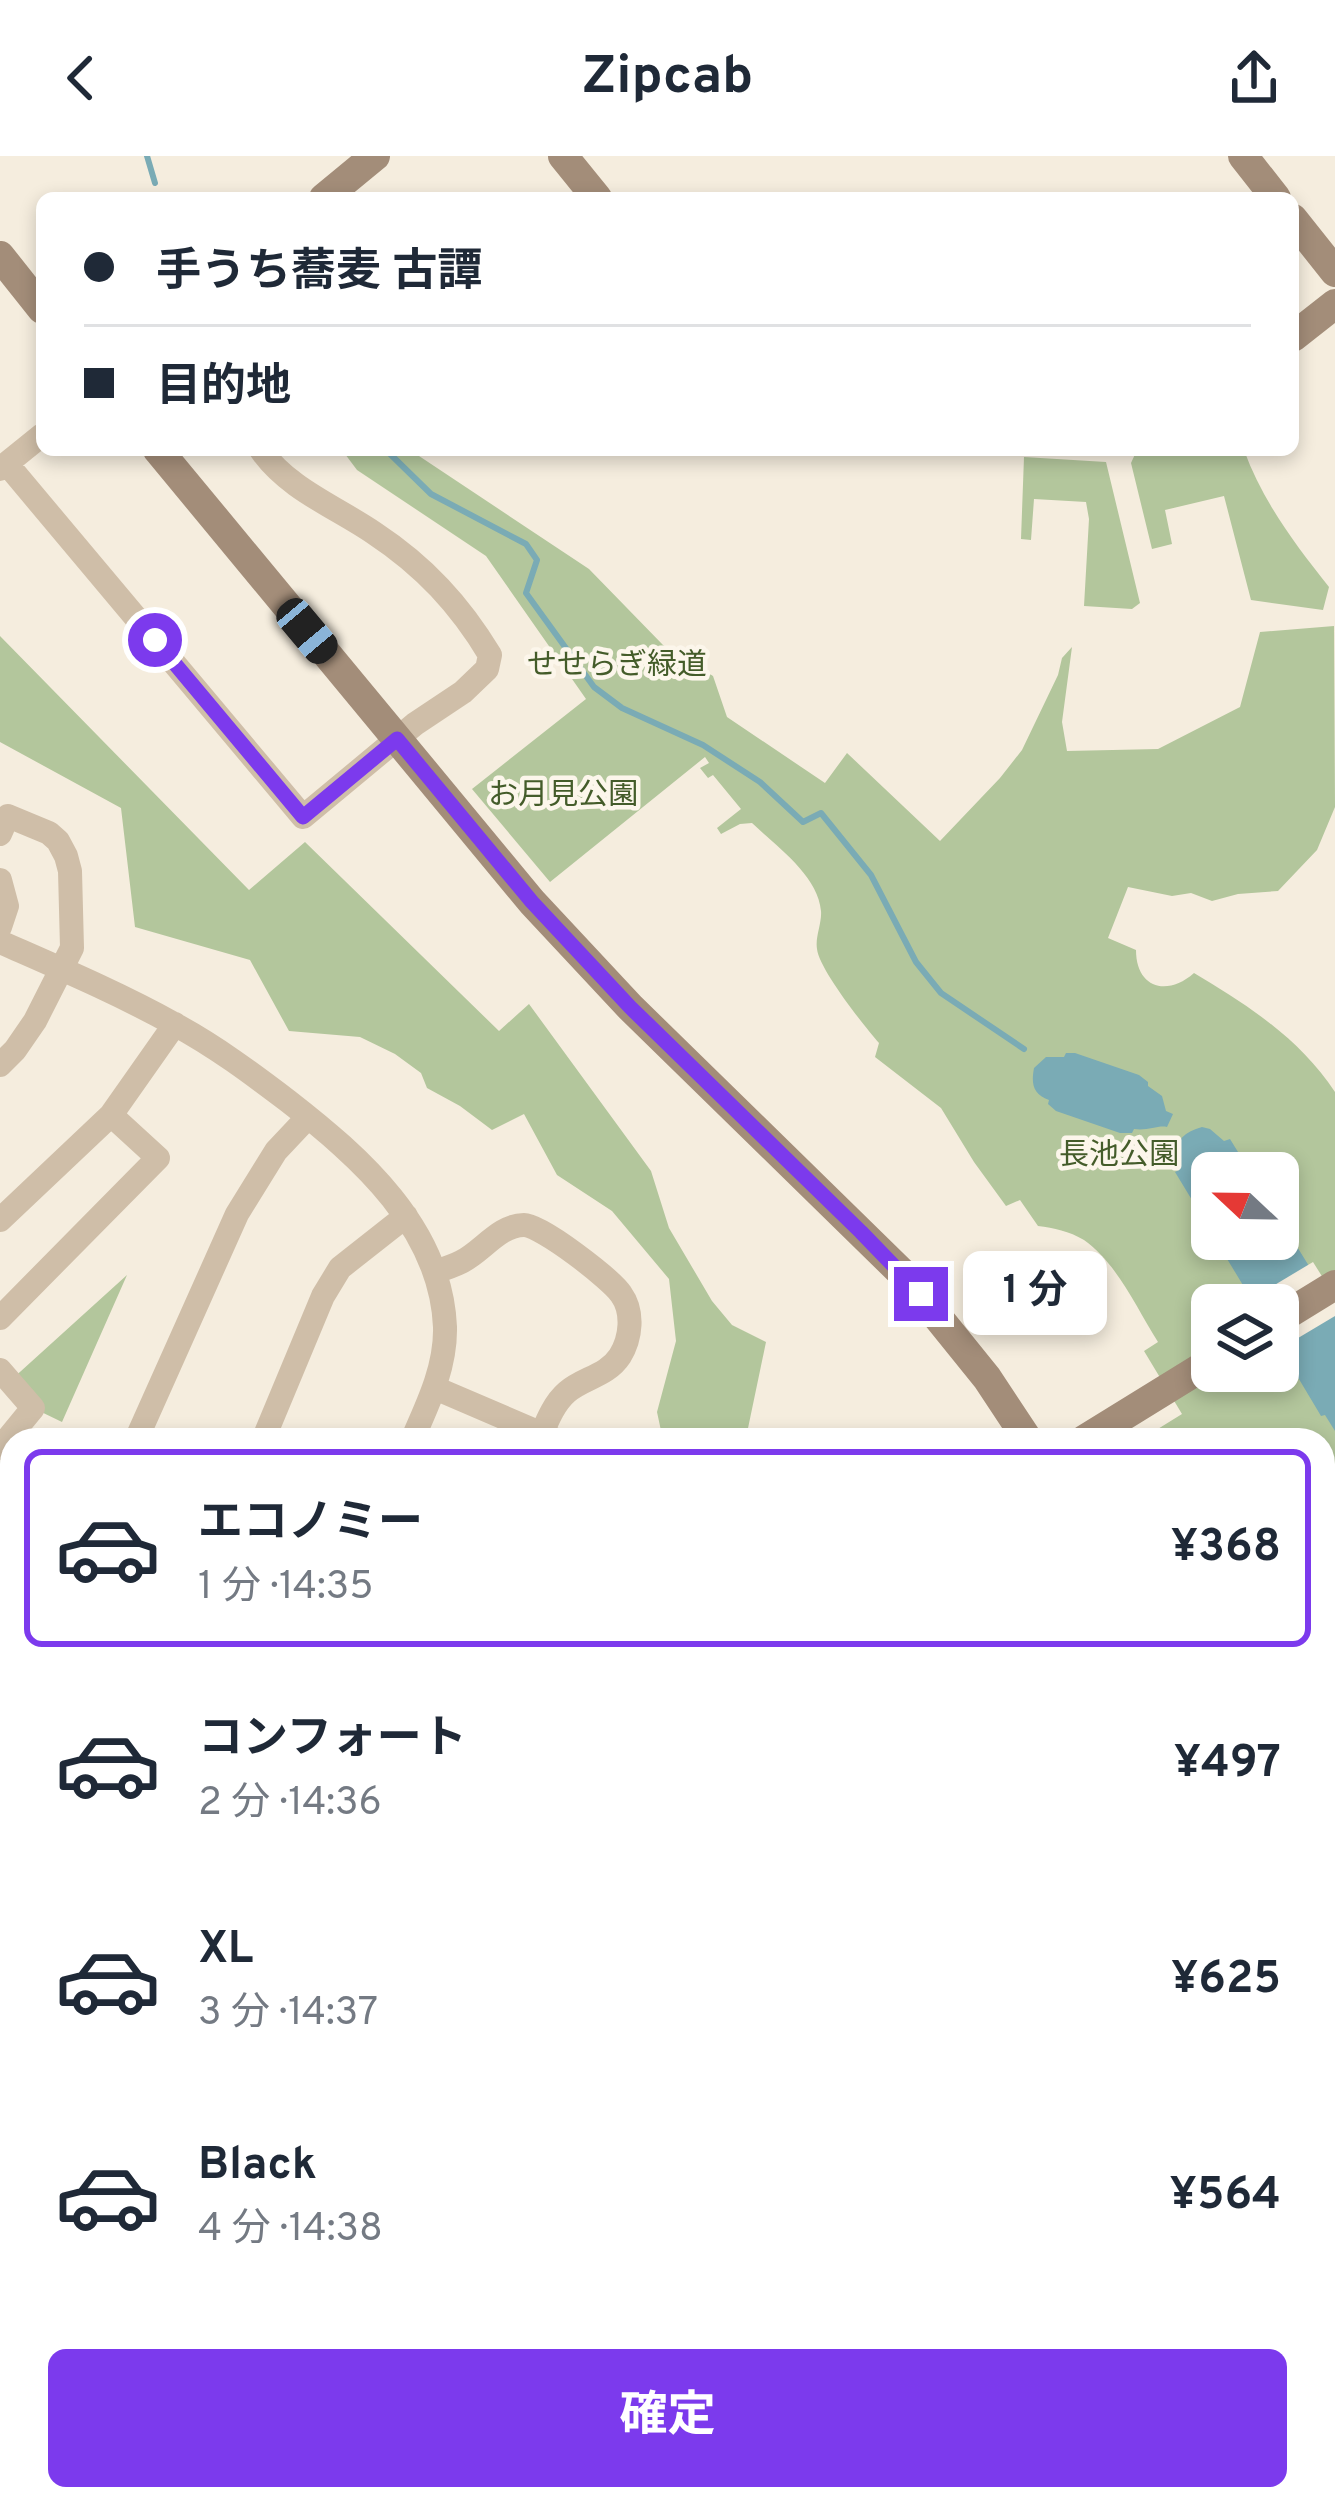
<!DOCTYPE html>
<html lang="ja">
<meta charset="utf-8">
<style>
:root{--surface:#fff;--page:#f6f6f7;--text:#1f2937;--muted:#747a83;--line:#e0e1e3;--accent:#7c3aed}
body{margin:0;font-family:Overpass,"Noto Sans JP",sans-serif;background:var(--page);color:var(--text);height:100vh;display:flex;flex-direction:column;font-size:45px;white-space:nowrap}
*{box-sizing:border-box;margin:0}
p{font-size:39px;color:var(--muted)}
.icon{flex:none;width:66px;height:66px;fill:none;stroke:currentColor;stroke-width:2;stroke-linecap:round;stroke-linejoin:round}
.map{position:relative;flex:1;overflow:hidden}
.drawer{position:absolute;left:0px;top:1272px;width:1335px;height:1083px;display:flex;flex-direction:column;background:var(--surface);border-radius:36px 36px 0 0;box-shadow:0 6px 18px #0003}
.drawer>*{flex:none}
.banner{position:absolute;left:36px;top:36px;width:1263px;height:264px;border-radius:18px;box-shadow:0 6px 18px #0003;display:grid;align-content:center;height:264px;padding:0 48px;background:var(--surface)}
.needle{width:78px;rotate:292deg}
.controls{position:absolute;left:1191px;top:996px;display:grid;gap:24px}
.controls a{display:grid;place-items:center;width:108px;height:108px;border-radius:18px;background:var(--surface);box-shadow:0 6px 18px #0003;font-size:60px}
.end{position:absolute;width:54px;height:54px;margin:-27px;border:15px solid #7c3aed;background:#fff;box-shadow:0 0 0 6px #fff}
.from{border-radius:50%}
.bubble{position:absolute;height:84px;border-radius:18px;background:var(--surface);box-shadow:0 6px 18px #0003;font-size:39px;font-weight:700;line-height:84px;text-align:center}
.car{position:absolute;width:36px;height:72px;margin:-36px -18px;border-radius:15px;box-shadow:0 0 9px 3px #0007;background:linear-gradient(#222 24%,#8ab4d8 0 40%,#222 0 76%,#8ab4d8 0 86%,#222 0)}
.banner b{display:flex;align-items:center;gap:42px;height:114px;font-size:45px}
.banner b+b{border-top:3px solid var(--line)}
.banner i{width:30px;height:30px;background:var(--text)}
ul{padding:21px 0 0;list-style:none}
li{display:flex;align-items:center;gap:36px;height:198px;margin:0 24px 18px;padding:0 24px;border:6px solid transparent;border-radius:18px}
li div{flex:1}
li b{display:block;font-size:45px}
li em{font-style:normal;font-weight:700}
li.current{border-color:var(--accent)}
li>.icon{width:108px;height:108px;stroke-width:1.5}
.button{display:flex;gap:24px;margin-top:auto;padding:24px 48px}
.button a{flex:1;height:138px;border-radius:18px;background:var(--accent);color:#fff;font-size:48px;font-weight:700;line-height:138px;text-align:center}
header{display:flex;justify-content:space-between;align-items:center;height:156px;padding:0 48px;background:var(--surface);font-size:54px;font-weight:700}
.map>svg:first-child{display:block}
.green{fill:#b3c69c;fill-rule:evenodd}
.water{fill:#7aabb5}
.pier{fill:#f5edde}
.lines{fill:none;stroke-linecap:round;stroke-linejoin:round}
.stream{stroke:#7aabb5;stroke-width:6}
.street{stroke:#cfbea8;stroke-width:24}
.secondary{stroke:#a38d79;stroke-width:30}
.route{stroke:#7c3aed;stroke-width:15}
.labels{text-anchor:middle;stroke-width:9;stroke-linejoin:round;paint-order:stroke}
.park-label{font-size:30px;fill:#445c2a;stroke:#fcf6eb}
</style>
<header><svg class="icon" aria-label="back" viewBox="0 0 24 24"><path d="M15 5l-7 7 7 7"/></svg>Zipcab<svg class="icon" aria-label="share" viewBox="0 0 24 24"><path d="M12 15V3M7 8l5-5 5 5M5 13v7h14v-7"/></svg></header>
<div class="map">
<svg width="1335" height="2354" viewBox="0 0 1335 2354">
<rect width="100%" height="100%" fill="#f5edde"/>
<!-- green -->
<path class="green" d="M342,294h68l179,119 74,76 50,31 14,41 98,66 22,-30 93,88 60,-63 22,-28 36,-75 4,-17 10,-11 -10,75 5,29 91,-2 82,-42 20,-75 74,-6 1,181 -18,43 -39,41 -40,3 -26,7 -21,-8 -19,3 -44,-9 -20,51 28,12c0,38 31,47 58,23 54,32 106,66 141,119v790l-12,-17v-425h-183l42,-26 -38,-63 14,-9c-21,-33 -41,-79 -74,-102 -15,-9 -30,-12 -46,-14l-18,-26 -14,6 -32,-44 -33,-54 -66,-51 4,-14c-15,-17 -60,-74 -62,-94 -2,-12 5,-26 4,-38 -3,-36 -45,-65 -69,-88l-12,1 -19,10 -4,-6 24,-19 -28,-34 -5,3 -8,-10 9,-5 -4,-6 -155,125 -78,-93 114,-90 -100,-143 -129,-86zM1212,1017h66v66h-66zM1212,1149h66v66h-66z
M1140,294h104c19,52 51,94 85,137l-6,23 -72,-10 -27,-104 -59,14 7,34 -20,5 -21,-86 5,-11z
M1024,301l82,5 34,141 -8,6 -48,-3 5,-87 -3,-17 -52,-3 -3,41 -10,-1z
M0,480l249,254 56,-48 194,189 30,-27 122,167 18,57 43,73 20,24 34,17 -19,91 -15,7h-69l-6,-28 19,-71 -7,-62 -57,-68 -55,-36 -33,-61 -32,16 -32,-24 -33,-18 -6,-15 -26,-19 -35,-17 -71,-6 -39,-71 -115,-33 -14,-119 -121,-66z
M127,1119l-65,147 -29,-14 -23,-27z"/>
<!-- water -->
<path class="water" d="M1066,897h9l64,22 9,7v4l14,10 4,15 7,3 -6,13c-9,-2 -19,4 -33,2l-2,4h-12l-64,-22 -8,-7 1,-4c-16,-6 -18,-16 -15,-32l12,-11h18z
M1202,971l8,2 14,12 6,-2 21,34h-39v60l-37,-61 4,-2c-9,-22 0,-37 23,-43z
M1278,1060l57,92v123l-10,-16 -4,1 -43,-72v-39h-23l-40,-66h63z
M910,2343h37l28,11h-69z"/>
<!-- pier -->
<path class="pier" d="M1313,1106l22,35v19l-57,34v-45h-30l-2,-3z"/>
<g class="lines">
<!-- stream -->
<path class="stream" d="M147,0l8,27
M386,294l45,44 95,50 11,16 -11,33 68,94 28,21 81,37 57,37 43,40 18,-9 50,62 45,87 25,31 83,56"/>
<!-- street -->
<path class="street" d="M7,308l296,353 112,-93 48,-32 24,-23 3,-14c-30,-50 -66,-89 -116,-122 -38,-26 -86,-44 -113,-83
M0,313l42,-34
M0,678l8,-18 41,17 9,8 8,15 4,15 2,77 -37,73 -20,29 -15,15
M0,724l7,26 -7,21
M0,786c59,26 118,51 174,82 41,22 77,49 114,77 72,56 153,127 157,226 1,40 -17,77 -33,113
M0,1064l111,-105 64,-91
M435,1116c9,-3 18,-6 26,-10 21,-10 38,-37 63,-37 17,0 87,54 97,69 13,18 10,44 -1,62 -13,20 -37,22 -53,36 -14,12 -21,32 -28,48
M0,1162l158,-160 -47,-43
M0,1214l33,38 -33,40
M435,1232l119,51
M136,1284l101,-226 39,-63 32,-34
M263,1284l60,-144 17,-28 66,-52
M0,1327l12,10
M0,1516l12,8
M0,1650l12,-16
M0,1764h12
M0,1832l12,-5
M319,2343l9,11
M350,2354l14,-11"/>
<!-- secondary -->
<path class="secondary" d="M563,0l34,42
M1243,0l33,42
M324,42l51,-42
M1293,63l42,53
M0,100l42,53
M1293,181l42,-33
M158,294l374,452 98,105 273,267 84,104 41,62
M1278,1164l57,-35
M1084,1284l128,-79
M0,1423l12,8
M1323,1751l12,16
M214,2343l9,11
M692,2343l27,11
M479,2354l23,-11
M789,2354l5,-11"/>
</g>
<g class="lines">
<!-- route -->
<path class="route" d="M155,484l148,177 94,-78 135,163 98,105 231,225 60,62"/>
</g>
<g class="labels">
<!-- park labels -->
<g class="park-label">
<text x="617" y="518">せせらぎ緑道</text>
<text x="563" y="648">お月見公園</text>
<text x="1119" y="1008">長池公園</text>
</g>
</g>
</svg>
<div class="controls">
<a><svg class="needle" viewBox="-14 -14 28 28"><path d="M0-13l5 13h-10z" fill="#e53935"/><path d="M0 13l5-13h-10z" fill="#747a83"/></svg></a>
<a><svg class="icon" aria-label="layers" viewBox="0 0 24 24"><path d="M12 4l9 5-9 5-9-5zM3 14l9 5 9-5"/></svg></a>
</div>
<i class="end from" style="left:155px;top:484px"></i>
<i class="end" style="left:921px;top:1138px"></i>
<div class="bubble" style="left:963px;top:1095px;width:144px">1 分</div>
<i class="car" style="left:307px;top:475px;rotate:140deg"></i>
<div class="banner">
<b><i class="from"></i>手うち蕎麦 古譚</b>
<b><i></i>目的地</b>
</div>
<section class="drawer">
<ul>
<li class="current"><svg class="icon" aria-label="car" viewBox="0 0 24 24"><path d="M5 17H2v-5l4-1 3-4h7l3 4 3 1v5h-3M9 17h6M6 11h13"/><circle cx="7" cy="17" r="2"/><circle cx="17" cy="17" r="2"/></svg><div><b>エコノミー</b><p>1 分 · 14:35</p></div><em>¥368</em></li>
<li><svg class="icon" aria-label="car" viewBox="0 0 24 24"><path d="M5 17H2v-5l4-1 3-4h7l3 4 3 1v5h-3M9 17h6M6 11h13"/><circle cx="7" cy="17" r="2"/><circle cx="17" cy="17" r="2"/></svg><div><b>コンフォート</b><p>2 分 · 14:36</p></div><em>¥497</em></li>
<li><svg class="icon" aria-label="car" viewBox="0 0 24 24"><path d="M5 17H2v-5l4-1 3-4h7l3 4 3 1v5h-3M9 17h6M6 11h13"/><circle cx="7" cy="17" r="2"/><circle cx="17" cy="17" r="2"/></svg><div><b>XL</b><p>3 分 · 14:37</p></div><em>¥625</em></li>
<li><svg class="icon" aria-label="car" viewBox="0 0 24 24"><path d="M5 17H2v-5l4-1 3-4h7l3 4 3 1v5h-3M9 17h6M6 11h13"/><circle cx="7" cy="17" r="2"/><circle cx="17" cy="17" r="2"/></svg><div><b>Black</b><p>4 分 · 14:38</p></div><em>¥564</em></li>
</ul>
<div class="button"><a>確定</a></div>
</section>
</div>
